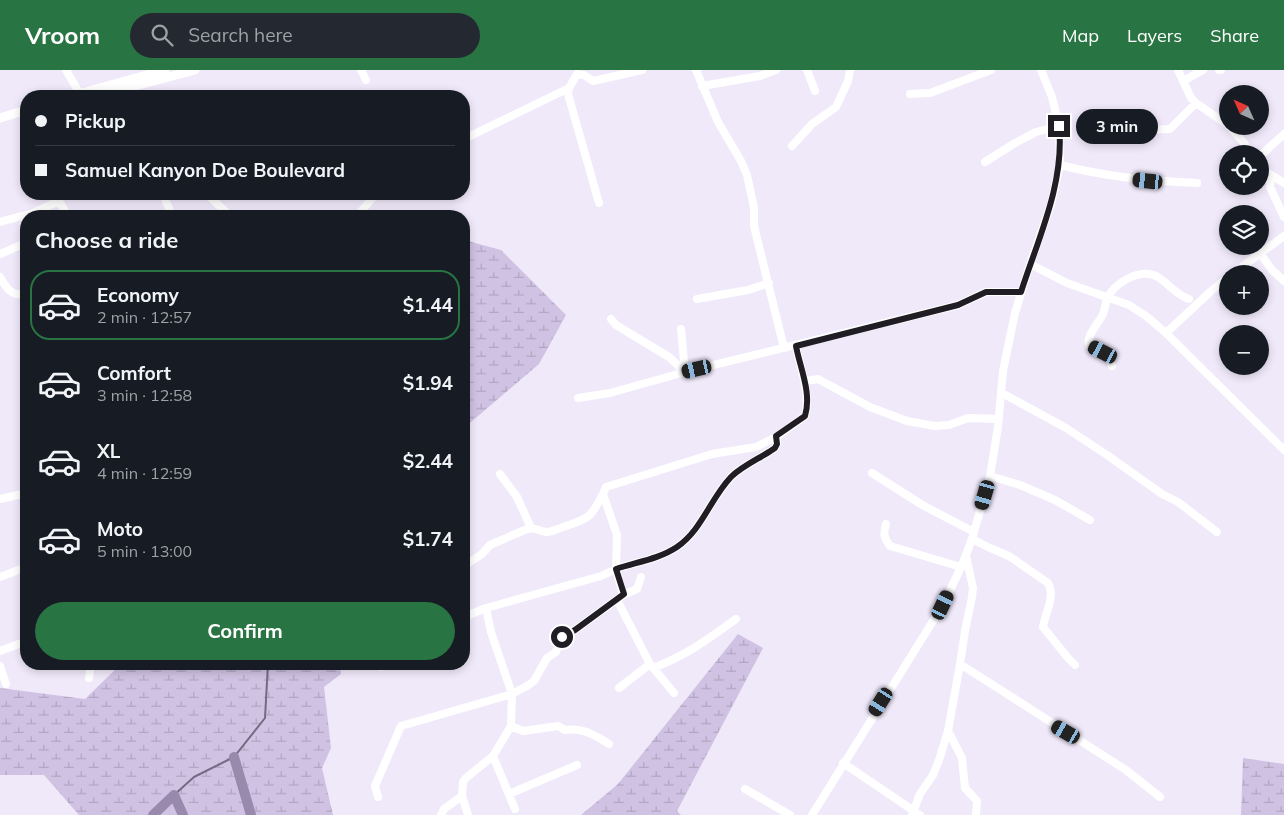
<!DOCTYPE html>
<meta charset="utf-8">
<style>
:root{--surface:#171b24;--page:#242831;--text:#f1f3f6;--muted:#9ea1a6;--line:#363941;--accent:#287442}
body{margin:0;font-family:Mulish,sans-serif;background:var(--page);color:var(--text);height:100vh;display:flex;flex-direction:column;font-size:19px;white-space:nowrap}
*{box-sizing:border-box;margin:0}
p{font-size:16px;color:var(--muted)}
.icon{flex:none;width:28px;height:28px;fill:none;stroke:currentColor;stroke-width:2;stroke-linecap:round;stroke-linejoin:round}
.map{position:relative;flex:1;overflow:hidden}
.panel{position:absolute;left:20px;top:140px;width:450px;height:460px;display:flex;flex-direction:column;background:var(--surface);border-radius:20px;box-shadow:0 2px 8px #0003}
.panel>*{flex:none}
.guide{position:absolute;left:20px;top:20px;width:450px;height:110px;border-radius:20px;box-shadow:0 2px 8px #0003;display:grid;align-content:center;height:110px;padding:0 15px;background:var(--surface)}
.needle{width:32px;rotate:315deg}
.buttons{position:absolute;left:1219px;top:15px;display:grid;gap:10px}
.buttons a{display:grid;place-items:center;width:50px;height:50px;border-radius:50%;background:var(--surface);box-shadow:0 2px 8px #0003;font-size:25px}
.end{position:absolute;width:22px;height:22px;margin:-11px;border:6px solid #201e24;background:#fff;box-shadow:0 0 0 2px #fff}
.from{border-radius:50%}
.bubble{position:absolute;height:35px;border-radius:18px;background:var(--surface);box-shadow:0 2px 8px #0003;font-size:16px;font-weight:700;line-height:35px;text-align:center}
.car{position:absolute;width:15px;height:30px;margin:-15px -8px;border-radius:6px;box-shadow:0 0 4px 1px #0007;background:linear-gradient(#222 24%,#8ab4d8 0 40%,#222 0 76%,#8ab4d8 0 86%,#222 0)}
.guide b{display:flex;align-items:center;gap:18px;height:48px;font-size:19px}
.guide b+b{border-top:1px solid var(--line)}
.guide i{width:12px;height:12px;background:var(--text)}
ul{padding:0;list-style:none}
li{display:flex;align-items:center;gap:15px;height:70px;margin:0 10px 8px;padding:0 5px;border:2px solid transparent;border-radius:20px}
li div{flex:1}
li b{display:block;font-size:19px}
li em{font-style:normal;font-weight:700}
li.active{border-color:var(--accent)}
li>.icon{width:45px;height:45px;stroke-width:1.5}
h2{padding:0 15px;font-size:22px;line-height:60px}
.cta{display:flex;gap:10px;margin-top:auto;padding:10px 15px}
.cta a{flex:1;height:58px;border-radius:30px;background:var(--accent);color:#fff;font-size:20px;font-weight:700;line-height:58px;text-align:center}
header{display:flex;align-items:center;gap:30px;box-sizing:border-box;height:70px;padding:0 25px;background:var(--accent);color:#fff}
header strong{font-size:24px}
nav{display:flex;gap:28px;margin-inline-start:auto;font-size:18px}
.search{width:350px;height:45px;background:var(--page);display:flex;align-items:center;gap:12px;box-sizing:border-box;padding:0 18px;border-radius:28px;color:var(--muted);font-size:19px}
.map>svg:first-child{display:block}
.wetland{fill:url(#wetland-marsh)}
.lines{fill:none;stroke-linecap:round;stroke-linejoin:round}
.stream{stroke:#756984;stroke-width:2}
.river{stroke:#9989ad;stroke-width:10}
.minor{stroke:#fff;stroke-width:8}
.major{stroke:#fff;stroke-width:9}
.route{stroke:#201e24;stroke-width:6}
</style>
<header>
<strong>Vroom</strong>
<div class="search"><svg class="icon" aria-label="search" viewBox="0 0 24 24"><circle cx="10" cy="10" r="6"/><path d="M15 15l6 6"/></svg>Search here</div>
<nav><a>Map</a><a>Layers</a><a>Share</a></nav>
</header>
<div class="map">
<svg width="1284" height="745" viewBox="0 0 1284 745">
<defs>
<pattern id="wetland-marsh" width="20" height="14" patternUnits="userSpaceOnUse" patternTransform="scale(1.25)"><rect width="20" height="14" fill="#d0c2e2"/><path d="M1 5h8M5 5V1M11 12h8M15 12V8" fill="none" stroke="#b2a6c2"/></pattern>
</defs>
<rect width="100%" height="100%" fill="#f0e9fa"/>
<!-- wetland -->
<path class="wetland" d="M464,170l37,10 65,65 -27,49 -75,64z
M738,564l25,14 -86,163 4,4h-100l37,-31z
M121,594h219l1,10 -17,13 7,61 -9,20 11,47h-254l-35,-40h-44v-87l85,11z
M1243,688l41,6v51h-43z"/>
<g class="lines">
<!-- stream -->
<path class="stream" d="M174,725l20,-18 40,-20 31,-39 3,-54"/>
<!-- river -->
<path class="river" d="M234,687l17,58
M153,745l21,-20 9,20"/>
<!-- minor -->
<path class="minor" d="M66,0l14,24
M361,0l5,10
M696,0l22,52 23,39 6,14 7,33v18l30,122
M807,0l8,21
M1178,0l13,28 5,5 32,22
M1219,0h2
M1183,11l20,-11
M702,16l58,-10 16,-6
M910,24l20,-1 61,-23
M1229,56l15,17 6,11
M1145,60l25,-1 26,-26
M464,69l105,-51
M792,76l20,-22 24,-17 12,-26 2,-11
M1260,86l24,-22
M985,92l30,-19 21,-11 23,-6
M1060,95c48,12 88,16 137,18
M1260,98l24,15
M1271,106l-1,11 14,30
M57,124l2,7 9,15
M163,124l9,22
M207,124l23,22
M599,133l-31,-109 1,-6 8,-14 7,1 9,6 49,-11
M357,146l19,-22
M0,152l33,-9 26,-12
M1260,183l12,17 12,11
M0,184l26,-11
M1030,194l37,19 62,22 17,11 20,17 118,117
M1232,204l52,-38
M0,207c5,9 11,19 22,17l4,3
M697,229l51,-9 21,-7
M611,249l5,6 53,32 16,15
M681,259l4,43
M1166,263l44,-41 18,-15
M1112,296l-4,-10 -19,-11c-3,-10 10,-22 14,-31 2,-4 2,-10 4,-15 7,-16 33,-32 51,-22 11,7 18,18 31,22
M805,311l13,-2 52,28 37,14 28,5 14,-1 19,-7 31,1
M1002,323l64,35 41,27 55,39 16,8 39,30
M578,328l32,-5 75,-21 273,-67 28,-13h35
M872,403l52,33 50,26
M500,404l17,23 14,31
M990,406l30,9 35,15 35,20
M0,429l26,-6
M886,454c-3,10 -2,14 4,22l71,21
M972,469l18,9 19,8 39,27c8,14 -3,29 -5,44l25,31 7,7
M464,496l18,-12 8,-9 37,-16c8,-2 12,2 19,3 7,0 14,-4 20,-6 24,-8 25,-9 37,-32
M0,507l26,-10
M623,525l14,-6 4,-12
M617,530l33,64 24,29
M464,547l22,-9 115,-32 15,-7 1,-34 -14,-41 3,-7 106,-33 44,-7 20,-10
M0,581l24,-9
M960,594l166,106 34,27
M0,596l6,18
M381,597l11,-3
M653,598c34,-13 54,-28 83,-49
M89,608l2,-14
M619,618l31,-24
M511,656l12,5 35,-5 7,4c17,-3 30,5 44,14
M948,661l14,27 3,30 12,13 -1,14
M493,686l22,53
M843,693l77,52
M745,719l45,26
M509,724l68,-29
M462,726l6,19
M378,727l-3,-11 26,-60 111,-32 15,-8 7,-5 13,-23 9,-6 3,-10 5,-8 11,-4 48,-35 -7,-26c21,-7 43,-10 61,-22 25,-17 33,-48 54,-70 12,-12 30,-19 44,-29l2,-5 -1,-6 29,-21c6,-23 -5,-48 -9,-70
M441,745l3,-6 18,-13 1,-14 3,-4 27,-22 18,-30 1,-32 -21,-62 -5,-24
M812,745l131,-210 19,-40 10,-26 18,-63 8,-49 5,-56 12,-58 15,-49 21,-60 9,-39 -1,-39 -7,-29 -11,-27
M912,745l8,-21 13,-19 6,-15 9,-29 12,-67 5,-33 7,-34 1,-9 -7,-32"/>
<!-- major -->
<path class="major" d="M71,26l94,-26
M97,26l98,-26
M0,48l26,-8"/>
</g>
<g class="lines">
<!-- route -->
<path class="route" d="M562,567l13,-7 49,-36 -8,-25c21,-7 43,-10 61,-22 25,-17 33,-48 54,-70 12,-12 30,-19 44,-29l2,-4 -1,-8 29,-20c7,-23 -5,-48 -9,-70l162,-41 28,-13h35c17,-53 44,-109 38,-166"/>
</g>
</svg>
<div class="buttons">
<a><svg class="needle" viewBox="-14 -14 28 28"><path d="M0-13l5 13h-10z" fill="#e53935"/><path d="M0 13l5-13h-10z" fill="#9ea1a6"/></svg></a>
<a><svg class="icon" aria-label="locate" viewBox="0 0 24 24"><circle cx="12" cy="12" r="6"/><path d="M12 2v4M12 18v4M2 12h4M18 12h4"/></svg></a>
<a><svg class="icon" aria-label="layers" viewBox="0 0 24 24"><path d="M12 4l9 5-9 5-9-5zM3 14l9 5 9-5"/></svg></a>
<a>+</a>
<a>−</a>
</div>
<i class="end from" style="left:562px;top:567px"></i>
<i class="end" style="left:1059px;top:56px"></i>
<div class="bubble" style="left:1076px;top:39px;width:82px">3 min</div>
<i class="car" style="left:1148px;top:111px;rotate:276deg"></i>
<i class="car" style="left:1103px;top:282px;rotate:297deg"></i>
<i class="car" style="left:697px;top:299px;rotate:257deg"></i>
<i class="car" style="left:985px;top:425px;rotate:196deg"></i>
<i class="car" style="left:943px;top:535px;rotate:25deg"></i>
<i class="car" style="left:881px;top:632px;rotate:212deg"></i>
<i class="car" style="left:1066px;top:662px;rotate:300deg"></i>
<div class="guide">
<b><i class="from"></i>Pickup</b>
<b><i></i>Samuel Kanyon Doe Boulevard</b>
</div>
<section class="panel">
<h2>Choose a ride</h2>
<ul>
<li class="active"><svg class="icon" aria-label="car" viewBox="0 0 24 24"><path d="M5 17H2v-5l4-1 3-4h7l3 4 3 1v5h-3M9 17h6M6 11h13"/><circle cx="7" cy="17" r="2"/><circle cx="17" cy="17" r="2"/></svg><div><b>Economy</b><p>2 min · 12:57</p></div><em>$1.44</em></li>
<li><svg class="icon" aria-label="car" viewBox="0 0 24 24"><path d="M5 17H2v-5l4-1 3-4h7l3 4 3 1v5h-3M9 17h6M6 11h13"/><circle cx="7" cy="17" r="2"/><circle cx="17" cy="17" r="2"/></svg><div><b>Comfort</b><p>3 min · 12:58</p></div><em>$1.94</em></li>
<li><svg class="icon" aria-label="car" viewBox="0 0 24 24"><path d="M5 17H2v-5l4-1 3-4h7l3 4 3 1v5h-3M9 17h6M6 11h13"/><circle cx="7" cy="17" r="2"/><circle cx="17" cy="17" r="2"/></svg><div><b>XL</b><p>4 min · 12:59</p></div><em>$2.44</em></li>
<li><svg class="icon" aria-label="car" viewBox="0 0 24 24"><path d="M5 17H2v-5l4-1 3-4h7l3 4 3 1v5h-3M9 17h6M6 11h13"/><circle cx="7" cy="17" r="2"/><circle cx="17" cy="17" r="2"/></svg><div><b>Moto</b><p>5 min · 13:00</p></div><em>$1.74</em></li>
</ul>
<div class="cta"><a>Confirm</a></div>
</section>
</div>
